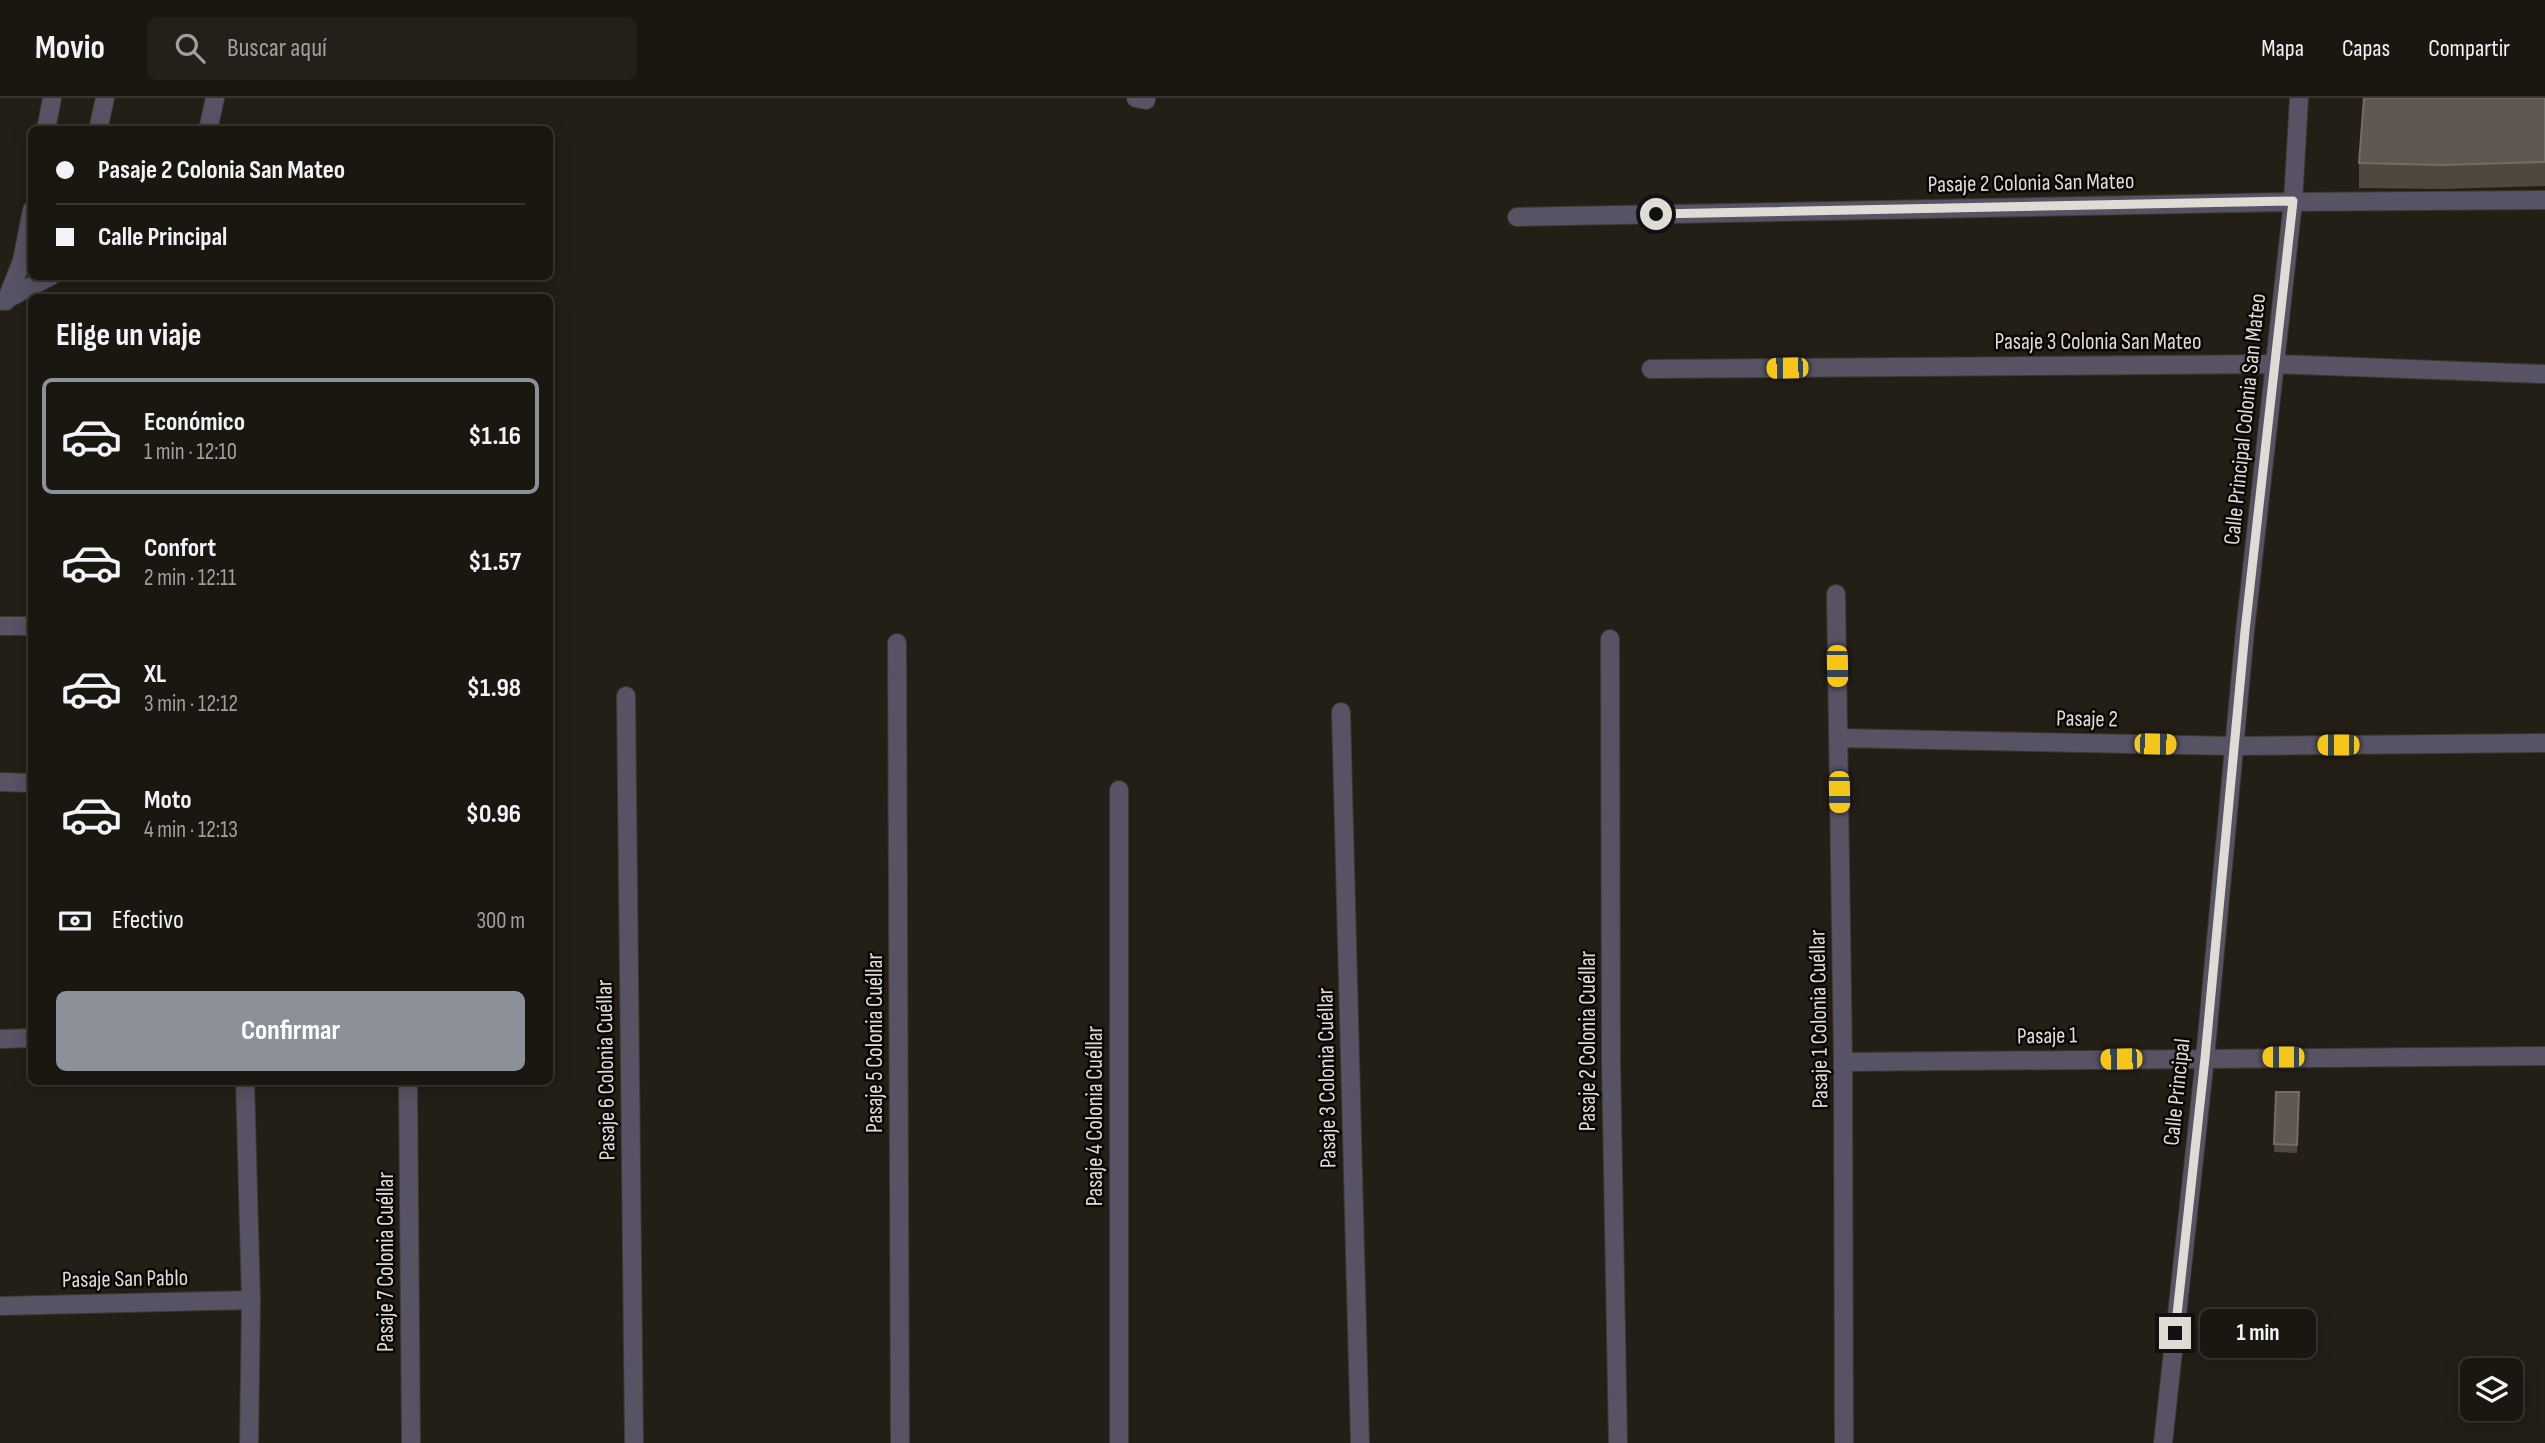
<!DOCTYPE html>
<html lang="es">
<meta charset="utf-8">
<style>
:root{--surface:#1a1610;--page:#231f19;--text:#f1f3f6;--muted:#9f9f9f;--line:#383530;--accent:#8c9099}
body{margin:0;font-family:"Sofia Sans Condensed",sans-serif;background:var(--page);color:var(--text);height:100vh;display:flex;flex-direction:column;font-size:26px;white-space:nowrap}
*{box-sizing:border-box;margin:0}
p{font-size:23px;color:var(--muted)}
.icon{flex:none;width:38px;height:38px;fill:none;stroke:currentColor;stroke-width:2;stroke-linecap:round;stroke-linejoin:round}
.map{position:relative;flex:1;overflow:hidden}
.side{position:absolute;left:28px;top:196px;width:525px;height:791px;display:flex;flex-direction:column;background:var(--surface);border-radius:10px;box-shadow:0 4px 18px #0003,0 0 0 2px var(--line)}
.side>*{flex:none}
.hud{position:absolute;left:28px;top:28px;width:525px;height:154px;border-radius:10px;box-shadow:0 4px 18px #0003,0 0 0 2px var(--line);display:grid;align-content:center;height:154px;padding:0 28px;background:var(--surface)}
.controls{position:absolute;left:2460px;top:1260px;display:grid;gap:14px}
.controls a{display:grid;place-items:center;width:63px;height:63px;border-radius:10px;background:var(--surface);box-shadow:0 4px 18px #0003,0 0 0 2px var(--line);font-size:35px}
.end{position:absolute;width:32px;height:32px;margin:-16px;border:9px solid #dfdcd6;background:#111;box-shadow:0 0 0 4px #111}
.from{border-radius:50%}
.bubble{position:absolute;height:49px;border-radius:10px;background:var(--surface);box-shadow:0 4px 18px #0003,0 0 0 2px var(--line);font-size:23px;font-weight:700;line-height:49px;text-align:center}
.car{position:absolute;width:21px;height:42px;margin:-21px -10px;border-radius:9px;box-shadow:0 0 5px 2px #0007;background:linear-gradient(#f5c518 24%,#345 0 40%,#f5c518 0 76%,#345 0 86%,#f5c518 0)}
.hud b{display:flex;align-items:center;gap:24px;height:66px;font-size:26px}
.hud b+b{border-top:2px solid var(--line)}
.hud i{width:18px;height:18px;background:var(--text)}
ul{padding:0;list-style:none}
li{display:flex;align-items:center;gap:21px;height:116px;margin:0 14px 10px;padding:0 14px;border:4px solid transparent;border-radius:10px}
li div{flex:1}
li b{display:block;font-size:26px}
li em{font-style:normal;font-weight:700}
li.on{border-color:var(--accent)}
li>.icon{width:63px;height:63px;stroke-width:1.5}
h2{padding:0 28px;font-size:32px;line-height:84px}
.pay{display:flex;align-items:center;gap:18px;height:77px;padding:0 28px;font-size:26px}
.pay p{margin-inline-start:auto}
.primary-button{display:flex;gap:14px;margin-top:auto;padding:14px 28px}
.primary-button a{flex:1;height:80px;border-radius:10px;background:var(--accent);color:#fff;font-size:28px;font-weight:700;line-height:80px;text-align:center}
header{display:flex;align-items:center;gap:42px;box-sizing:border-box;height:98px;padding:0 35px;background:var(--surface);border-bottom:2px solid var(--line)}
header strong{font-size:33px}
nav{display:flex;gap:38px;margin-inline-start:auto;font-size:24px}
.search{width:490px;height:63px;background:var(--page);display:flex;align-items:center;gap:18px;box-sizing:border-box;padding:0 24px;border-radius:10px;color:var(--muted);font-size:26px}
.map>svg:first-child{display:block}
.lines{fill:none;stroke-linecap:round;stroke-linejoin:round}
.minor-casing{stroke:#3d3931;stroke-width:20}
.minor{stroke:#575365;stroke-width:18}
.wall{fill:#4e483f}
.building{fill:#5e5850;stroke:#726d65;stroke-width:2}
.route{stroke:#dfdcd6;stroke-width:9}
.labels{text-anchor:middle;stroke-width:5;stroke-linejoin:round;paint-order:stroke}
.street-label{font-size:23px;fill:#dfdcd6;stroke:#0a0806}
</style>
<header>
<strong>Movio</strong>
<div class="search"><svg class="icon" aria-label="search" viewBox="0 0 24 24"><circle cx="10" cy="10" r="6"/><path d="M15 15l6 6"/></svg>Buscar aquí</div>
<nav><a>Mapa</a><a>Capas</a><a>Compartir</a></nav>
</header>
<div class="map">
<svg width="2545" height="1345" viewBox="0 0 2545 1345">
<rect width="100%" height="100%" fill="#231e16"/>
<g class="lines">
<!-- minor casing -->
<g class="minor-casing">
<path id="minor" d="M1136,0l10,2v-2
M46,32l6,-32
M98,32l7,-32
M208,32l7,-32
M1517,119l776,-15 252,-2
M3,203l48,-25
M6,203l16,-40 10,-51
M1651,271l625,-5 269,10
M1836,496l7,468 1,381
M0,528h32
M1610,541l1,422 7,382
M897,545l3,800
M626,598l8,747
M1341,614l19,731
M1838,640l396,8 311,-3
M0,684l32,1
M1119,692v653
M0,941l32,-1
M1843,964l702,-6
M245,984l6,218 -2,143
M408,984l3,361
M0,1208l251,-6
M2163,1345l42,-385 40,-427 48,-429 6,-104"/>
</g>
<!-- minor -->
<use href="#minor" class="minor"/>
</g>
<!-- wall -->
<path class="wall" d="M2545,0v88l-102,3 -84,-1v-25z
M2276,994h23l-2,61 -23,-1z"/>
<!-- building -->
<path class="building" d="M2364,0h181v64l-102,3 -84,-2z
M2276,994h23l-2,53 -23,-1z"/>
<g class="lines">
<!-- route -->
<path class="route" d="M1656,116l637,-13 -48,430 -40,427 -30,275"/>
</g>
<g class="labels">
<!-- street labels -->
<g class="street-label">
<text transform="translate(2031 84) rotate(-1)" y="8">Pasaje 2 Colonia San Mateo</text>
<text x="2098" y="251">Pasaje 3 Colonia San Mateo</text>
<text transform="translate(2244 321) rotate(-84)" y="8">Calle Principal Colonia San Mateo</text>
<text transform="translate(2087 620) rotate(1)" y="8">Pasaje 2</text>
<text transform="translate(1818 921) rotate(-91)" y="8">Pasaje 1 Colonia Cuéllar</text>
<text transform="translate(2047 937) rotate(-1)" y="8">Pasaje 1</text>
<text transform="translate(1587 943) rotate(-90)" y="8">Pasaje 2 Colonia Cuéllar</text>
<text transform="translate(874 945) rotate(-90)" y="8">Pasaje 5 Colonia Cuéllar</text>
<text transform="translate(605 972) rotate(-91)" y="8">Pasaje 6 Colonia Cuéllar</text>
<text transform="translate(1326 980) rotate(-91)" y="8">Pasaje 3 Colonia Cuéllar</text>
<text transform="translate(2176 994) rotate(-84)" y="8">Calle Principal</text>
<text transform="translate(1094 1018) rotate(-90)" y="8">Pasaje 4 Colonia Cuéllar</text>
<text transform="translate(385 1164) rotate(-90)" y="8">Pasaje 7 Colonia Cuéllar</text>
<text transform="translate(125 1180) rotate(-1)" y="8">Pasaje San Pablo</text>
</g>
</g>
</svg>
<div class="controls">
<a><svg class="icon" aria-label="layers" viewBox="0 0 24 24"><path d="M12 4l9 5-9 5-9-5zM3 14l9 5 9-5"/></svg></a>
</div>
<i class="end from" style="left:1656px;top:116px"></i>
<i class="end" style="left:2175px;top:1235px"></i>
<div class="bubble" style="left:2200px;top:1211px;width:116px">1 min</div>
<i class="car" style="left:1787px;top:270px;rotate:269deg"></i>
<i class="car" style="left:1837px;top:568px;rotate:179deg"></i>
<i class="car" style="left:2155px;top:646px;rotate:91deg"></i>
<i class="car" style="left:2338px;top:647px;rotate:270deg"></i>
<i class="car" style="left:1839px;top:694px;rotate:179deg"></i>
<i class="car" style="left:2283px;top:959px;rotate:270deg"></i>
<i class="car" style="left:2121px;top:961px;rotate:269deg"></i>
<div class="hud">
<b><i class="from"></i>Pasaje 2 Colonia San Mateo</b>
<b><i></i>Calle Principal</b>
</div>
<section class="side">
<h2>Elige un viaje</h2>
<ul>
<li class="on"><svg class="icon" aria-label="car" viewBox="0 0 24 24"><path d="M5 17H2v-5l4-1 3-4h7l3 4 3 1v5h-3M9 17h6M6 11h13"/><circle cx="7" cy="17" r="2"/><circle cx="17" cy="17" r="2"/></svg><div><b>Económico</b><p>1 min · 12:10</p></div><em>$1.16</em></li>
<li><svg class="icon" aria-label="car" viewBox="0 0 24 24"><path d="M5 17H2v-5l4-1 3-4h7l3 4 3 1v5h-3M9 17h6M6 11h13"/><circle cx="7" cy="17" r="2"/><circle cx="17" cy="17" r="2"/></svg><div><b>Confort</b><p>2 min · 12:11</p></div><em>$1.57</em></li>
<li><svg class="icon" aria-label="car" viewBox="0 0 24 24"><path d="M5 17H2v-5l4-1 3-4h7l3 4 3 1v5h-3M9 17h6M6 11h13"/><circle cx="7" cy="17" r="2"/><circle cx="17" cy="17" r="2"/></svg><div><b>XL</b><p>3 min · 12:12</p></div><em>$1.98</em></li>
<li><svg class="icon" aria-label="car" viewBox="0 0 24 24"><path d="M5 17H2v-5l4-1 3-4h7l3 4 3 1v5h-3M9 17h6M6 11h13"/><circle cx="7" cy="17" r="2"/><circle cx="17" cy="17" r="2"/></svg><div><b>Moto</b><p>4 min · 12:13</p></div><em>$0.96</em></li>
</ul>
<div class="pay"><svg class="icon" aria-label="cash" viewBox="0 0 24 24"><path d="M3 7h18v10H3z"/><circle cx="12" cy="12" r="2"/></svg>Efectivo<p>300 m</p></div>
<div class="primary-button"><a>Confirmar</a></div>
</section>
</div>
